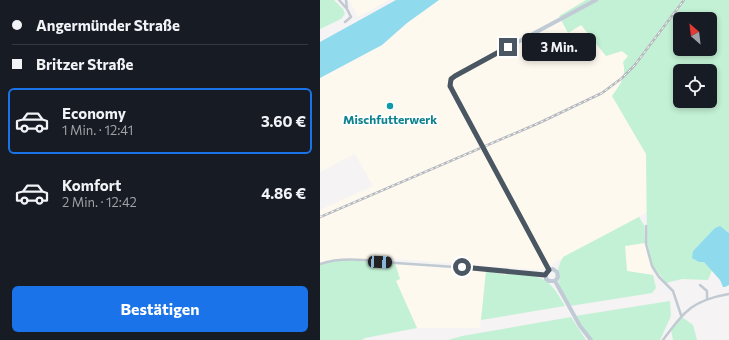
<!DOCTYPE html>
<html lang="de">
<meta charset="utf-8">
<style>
:root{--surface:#171b24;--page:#20242c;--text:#f1f3f6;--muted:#9ea1a6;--line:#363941;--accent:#1a73e8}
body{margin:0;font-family:Commissioner,sans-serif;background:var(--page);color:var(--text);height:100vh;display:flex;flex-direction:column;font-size:15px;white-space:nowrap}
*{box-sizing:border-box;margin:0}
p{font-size:13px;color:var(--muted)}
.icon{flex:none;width:22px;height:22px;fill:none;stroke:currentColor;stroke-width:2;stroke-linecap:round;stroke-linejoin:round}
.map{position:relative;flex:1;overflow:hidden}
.sheet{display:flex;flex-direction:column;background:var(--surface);width:320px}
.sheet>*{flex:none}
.top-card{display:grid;align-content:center;height:88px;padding:0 12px;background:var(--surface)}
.needle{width:26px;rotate:332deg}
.buttons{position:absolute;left:353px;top:12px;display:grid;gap:8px}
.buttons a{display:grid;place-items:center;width:44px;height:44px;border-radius:6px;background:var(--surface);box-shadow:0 2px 6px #0003;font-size:20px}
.end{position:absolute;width:18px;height:18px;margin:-9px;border:5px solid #4a5661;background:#fff;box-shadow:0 0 0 2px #fff}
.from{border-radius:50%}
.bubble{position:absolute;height:28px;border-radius:6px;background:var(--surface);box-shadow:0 2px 6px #0003;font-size:13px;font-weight:700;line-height:28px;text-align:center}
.car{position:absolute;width:12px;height:24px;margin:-12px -6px;border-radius:5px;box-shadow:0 0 3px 1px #0007;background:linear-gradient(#222 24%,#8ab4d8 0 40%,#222 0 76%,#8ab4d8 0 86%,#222 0)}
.top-card b{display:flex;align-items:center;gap:14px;height:38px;font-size:15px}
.top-card b+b{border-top:1px solid var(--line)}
.top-card i{width:10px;height:10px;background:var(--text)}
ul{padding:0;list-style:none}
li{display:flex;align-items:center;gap:12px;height:66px;margin:0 8px 6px;padding:0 4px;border:2px solid transparent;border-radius:6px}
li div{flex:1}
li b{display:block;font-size:15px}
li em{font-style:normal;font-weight:700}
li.active{border-color:var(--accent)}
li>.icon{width:36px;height:36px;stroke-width:1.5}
.button{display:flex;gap:8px;margin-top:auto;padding:8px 12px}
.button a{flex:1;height:46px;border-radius:6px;background:var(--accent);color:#fff;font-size:16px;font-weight:700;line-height:46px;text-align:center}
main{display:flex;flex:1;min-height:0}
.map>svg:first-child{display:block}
.commercial{fill:#fdf9ef}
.green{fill:#c3f1d5;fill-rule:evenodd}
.water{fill:#90daee}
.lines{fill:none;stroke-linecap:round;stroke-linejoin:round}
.street{stroke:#c1cad2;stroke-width:2.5}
.secondary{stroke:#c1cbd6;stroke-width:4}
.rail-casing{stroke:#b5b8bd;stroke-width:2.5}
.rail{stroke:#fff;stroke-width:1;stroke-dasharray:3;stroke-linecap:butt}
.route{stroke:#4a5661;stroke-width:5}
.culture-dot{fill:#0f9aa8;stroke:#fff;stroke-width:1.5}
.labels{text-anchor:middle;stroke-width:3.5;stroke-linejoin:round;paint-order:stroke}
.culture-label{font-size:12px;font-weight:bold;fill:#0d838f;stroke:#fff}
</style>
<main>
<section class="sheet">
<div class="top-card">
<b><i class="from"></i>Angermünder Straße</b>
<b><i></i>Britzer Straße</b>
</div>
<ul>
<li class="active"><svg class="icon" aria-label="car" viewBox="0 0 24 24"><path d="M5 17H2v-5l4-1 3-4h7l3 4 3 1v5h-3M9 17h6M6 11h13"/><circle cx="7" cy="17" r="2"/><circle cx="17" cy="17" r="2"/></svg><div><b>Economy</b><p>1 Min. · 12:41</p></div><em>3.60 €</em></li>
<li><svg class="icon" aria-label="car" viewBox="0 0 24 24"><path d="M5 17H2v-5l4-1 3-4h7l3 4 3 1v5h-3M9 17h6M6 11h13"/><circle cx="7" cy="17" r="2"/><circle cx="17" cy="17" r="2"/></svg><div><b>Komfort</b><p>2 Min. · 12:42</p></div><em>4.86 €</em></li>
</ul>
<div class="button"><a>Bestätigen</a></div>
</section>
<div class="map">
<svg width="409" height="340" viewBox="0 0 409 340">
<rect width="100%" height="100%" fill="#f5f3f3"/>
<!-- commercial -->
<path class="commercial" d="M29,0h40l-31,17z
M119,0h147l-18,32 13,-7 25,31 16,-5 7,5 -5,24 -12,16 34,58 1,58 -106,58 -147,-11 -41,1 -33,4v-54l53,-24 -18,-32 -35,18v-94l62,-33 25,-22z
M325,243l8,32 -26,-4 -2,-25z
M75,264l91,7 -6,57h-63l-21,-47 4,-2z"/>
<!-- green -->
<path class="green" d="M0,0h14l9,9 2,5 -4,5 -21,10z
M266,0h143v233l-3,-3 -13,1 -20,20 19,19 -4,10 -26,-1 -16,4 -13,-17 -6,-22 -1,-90 -34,-58c8,-11 15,-20 11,-34l5,-6 -6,-5 -16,5 -25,-31 -13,8 -9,-17zM360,19h30v30h-30zM360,71h30v30h-30z
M319,217l5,8 1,18 -20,3 2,25 26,4 3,13 -4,5 -82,13c-10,-18 -18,-30 -7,-49z
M23,260l52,3 5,16 -4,2 21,47 -52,10 -3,2h-42v-76z
M166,271l20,4 3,-2c33,3 39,3 56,33l-84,14z
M350,301l1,15 -11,24h-67l-9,-9 -9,-15z
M251,317l15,23h-138l14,-4z
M362,317l11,8 4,15h-24l-2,-10z"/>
<!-- water -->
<path class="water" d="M76,0h43l-32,23 -25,22 -62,33v-36z
M400,226l9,7v52l-4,2h-2l-3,-7 -16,-18h-5l-7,-4 1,-7 22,-23z"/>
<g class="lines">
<!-- street -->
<path class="street" d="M19,0l8,9
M25,22l6,-5 -4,-8 -1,-9
M326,226v18l6,22 7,11 14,14 8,24
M0,264c24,-8 51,-3 76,-1 50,3 99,7 149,12
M380,285l7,6v8
M343,340c21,-28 29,-40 66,-46"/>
<!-- secondary -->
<path class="secondary" d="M229,270l-91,-168c-5,-11 -13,-21 0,-28l138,-74
M229,270l-3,3v6l3,2h6
M229,270l4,-1 4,3 1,5 -3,4
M235,281l25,45 11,14"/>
<!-- rail casing -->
<g class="rail-casing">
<path id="rail" d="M0,217l219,-94 63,-30 20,-15 12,-12 50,-66"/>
</g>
<!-- rail -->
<use href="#rail" class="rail"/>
</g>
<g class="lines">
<!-- route -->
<path class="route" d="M142,267l83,8 4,-5 -99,-184 1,-7 4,-3 53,-29"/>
</g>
<!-- markers -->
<circle class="culture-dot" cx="70" cy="106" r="4"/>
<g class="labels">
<!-- culture labels -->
<g class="culture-label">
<text x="70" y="124">Mischfutterwerk</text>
</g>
</g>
</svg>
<div class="buttons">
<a><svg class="needle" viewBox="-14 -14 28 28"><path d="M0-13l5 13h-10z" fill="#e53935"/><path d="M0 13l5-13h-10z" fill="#9ea1a6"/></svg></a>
<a><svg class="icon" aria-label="locate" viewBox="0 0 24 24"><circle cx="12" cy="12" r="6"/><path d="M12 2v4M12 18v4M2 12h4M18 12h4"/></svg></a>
</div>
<i class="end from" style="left:142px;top:267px"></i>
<i class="end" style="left:188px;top:47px"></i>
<div class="bubble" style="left:202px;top:33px;width:74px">3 Min.</div>
<i class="car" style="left:60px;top:262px;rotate:93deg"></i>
</div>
</main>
